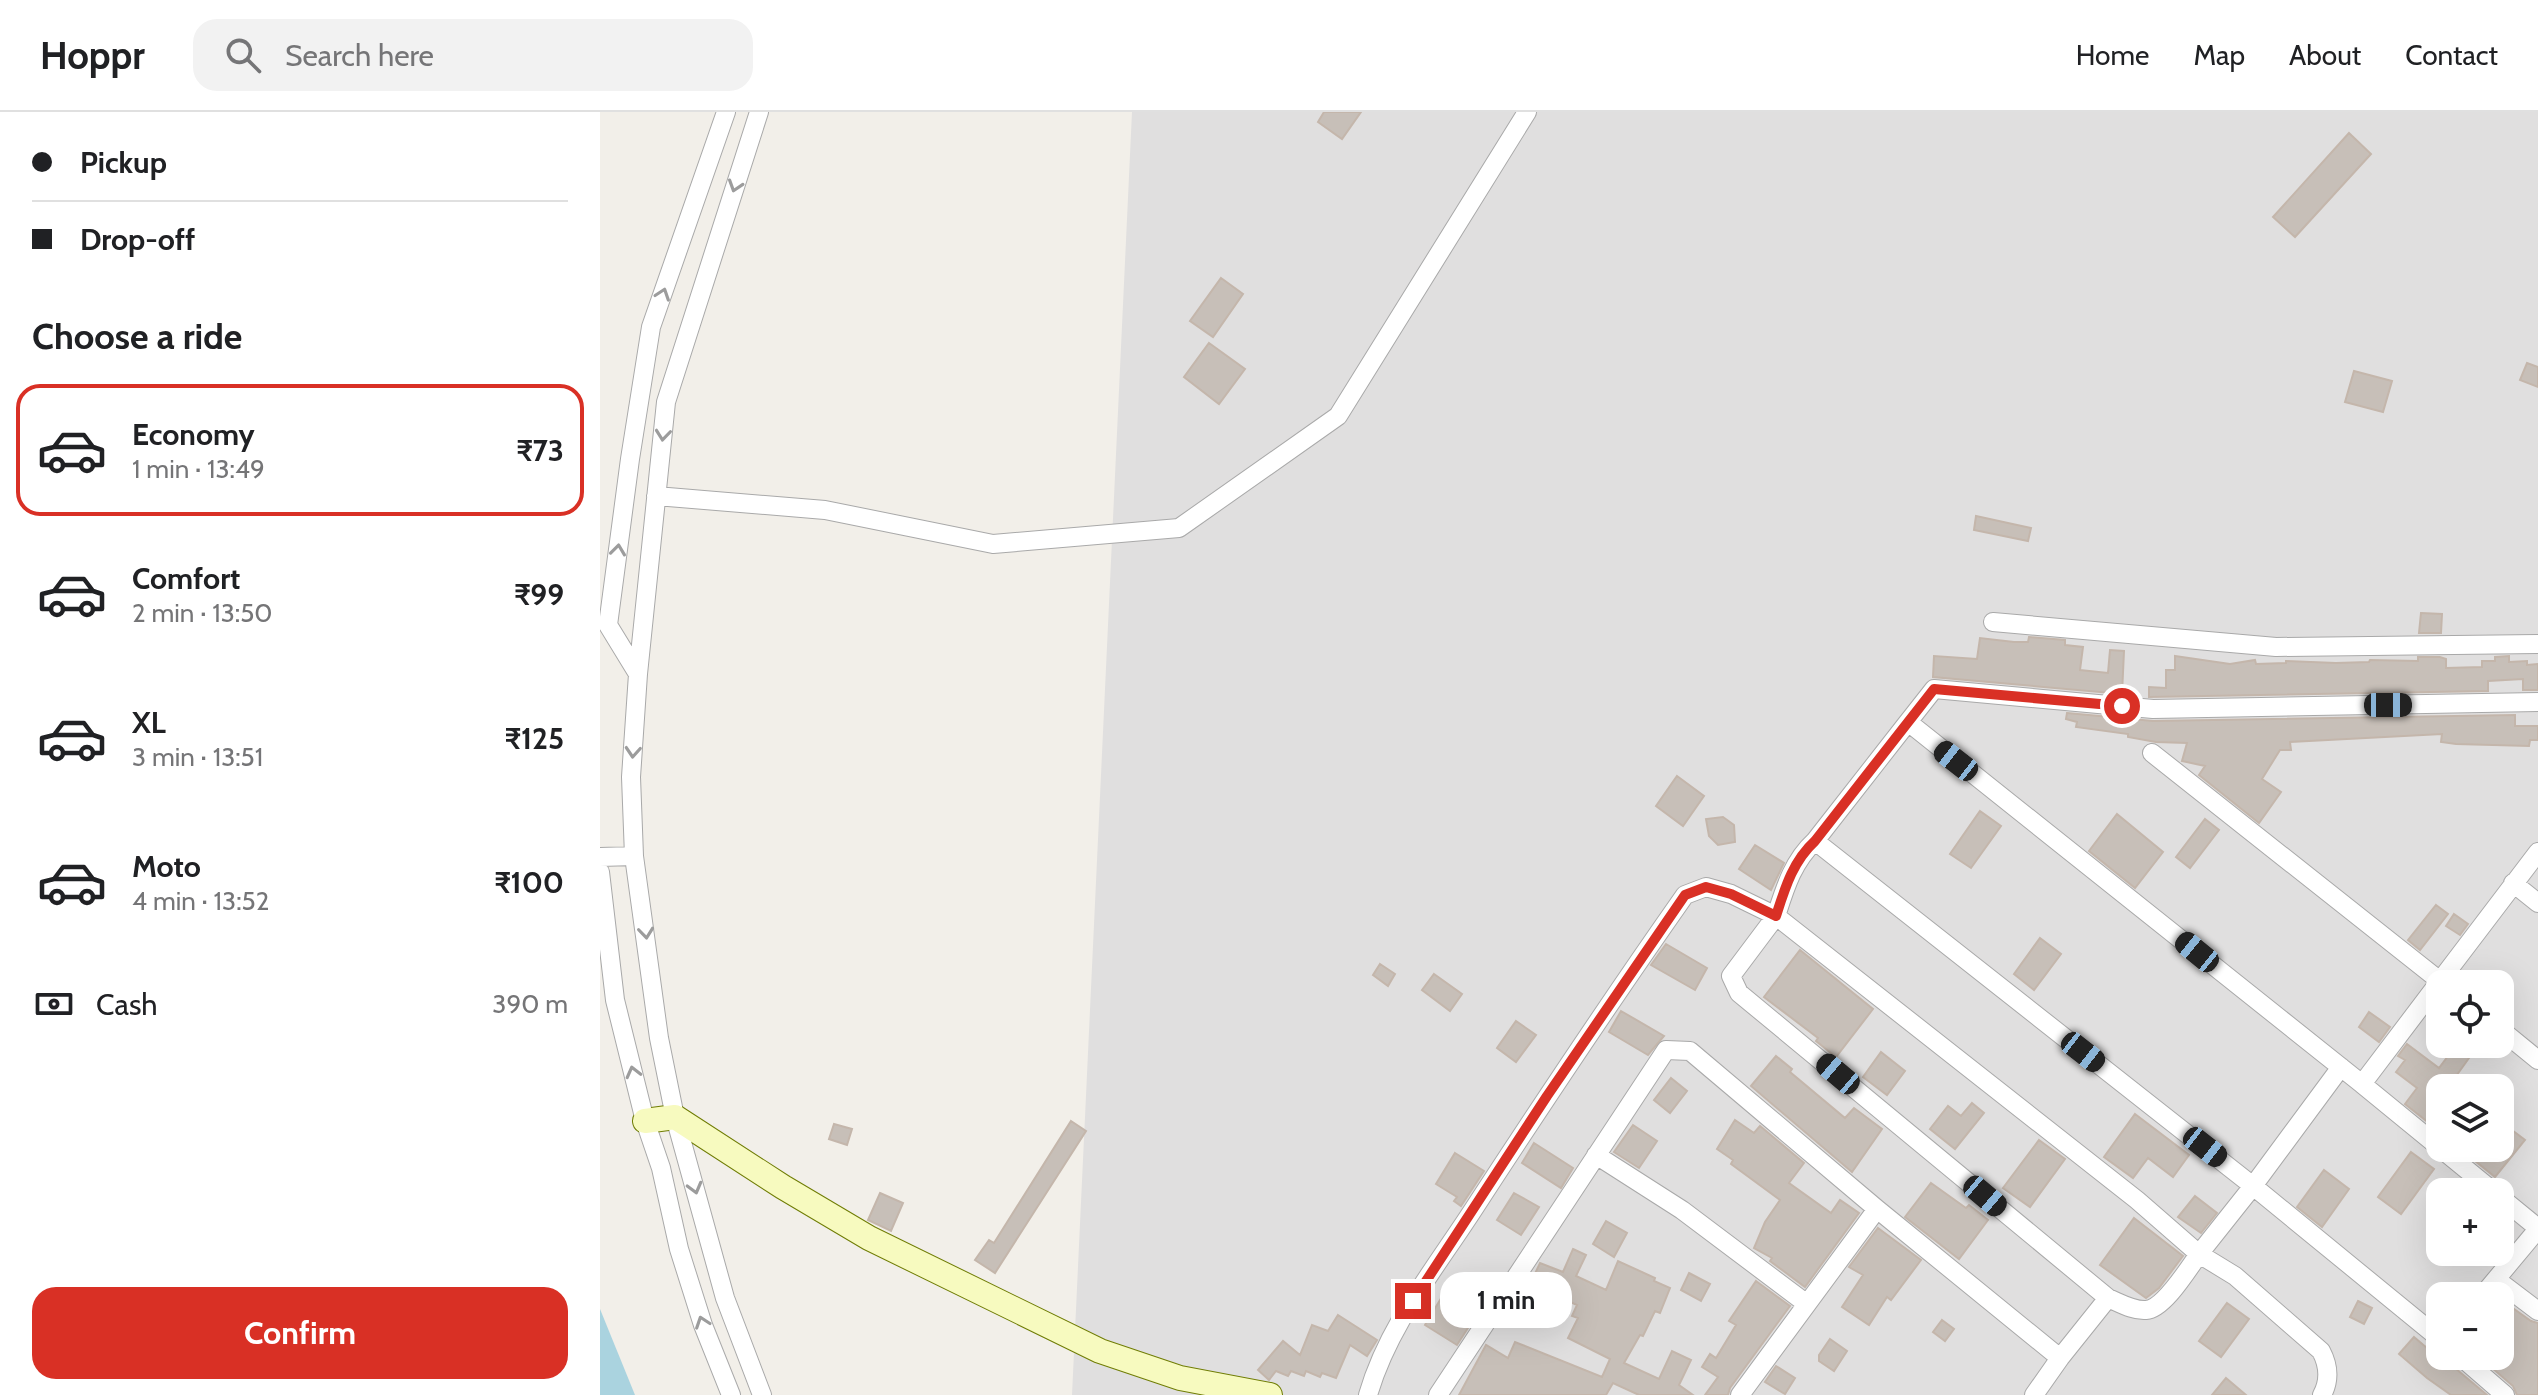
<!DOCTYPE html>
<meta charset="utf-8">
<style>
:root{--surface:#fff;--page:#f2f2f2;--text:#202124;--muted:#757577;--line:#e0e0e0;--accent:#d93025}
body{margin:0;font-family:Cabin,sans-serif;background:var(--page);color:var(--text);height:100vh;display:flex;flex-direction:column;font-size:30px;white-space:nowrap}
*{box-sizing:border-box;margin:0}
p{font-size:26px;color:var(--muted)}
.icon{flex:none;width:44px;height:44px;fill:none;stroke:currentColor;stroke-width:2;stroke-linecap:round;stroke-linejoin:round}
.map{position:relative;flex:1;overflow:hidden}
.drawer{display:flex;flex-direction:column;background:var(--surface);width:600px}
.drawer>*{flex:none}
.top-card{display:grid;align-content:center;height:176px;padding:0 32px;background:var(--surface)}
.fabs{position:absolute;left:1826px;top:858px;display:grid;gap:16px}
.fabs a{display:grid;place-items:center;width:88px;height:88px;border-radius:16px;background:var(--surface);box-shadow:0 8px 32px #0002;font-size:40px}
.end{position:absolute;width:36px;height:36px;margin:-18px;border:10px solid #d93025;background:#fff;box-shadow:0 0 0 4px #fff}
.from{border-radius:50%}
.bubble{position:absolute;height:56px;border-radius:24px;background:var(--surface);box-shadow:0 8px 32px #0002;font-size:26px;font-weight:700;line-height:56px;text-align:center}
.car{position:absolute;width:24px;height:48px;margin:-24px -12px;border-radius:10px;box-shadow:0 0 6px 2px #0007;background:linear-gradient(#222 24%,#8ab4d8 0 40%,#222 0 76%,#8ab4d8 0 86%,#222 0)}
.top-card b{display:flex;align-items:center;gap:28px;height:76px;font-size:30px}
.top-card b+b{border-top:2px solid var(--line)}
.top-card i{width:20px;height:20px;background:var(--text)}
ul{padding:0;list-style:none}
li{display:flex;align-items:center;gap:24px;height:132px;margin:0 16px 12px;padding:0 16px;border:4px solid transparent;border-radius:24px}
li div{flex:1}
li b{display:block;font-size:30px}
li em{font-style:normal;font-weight:700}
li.on{border-color:var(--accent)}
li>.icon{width:72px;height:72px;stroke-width:1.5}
h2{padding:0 32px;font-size:36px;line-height:96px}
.pay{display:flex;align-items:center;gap:20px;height:88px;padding:0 32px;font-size:30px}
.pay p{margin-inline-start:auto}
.action{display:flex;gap:16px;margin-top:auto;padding:16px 32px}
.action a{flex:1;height:92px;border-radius:24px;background:var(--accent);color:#fff;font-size:32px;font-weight:700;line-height:92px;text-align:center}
header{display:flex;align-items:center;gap:48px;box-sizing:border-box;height:112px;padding:0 40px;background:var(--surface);border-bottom:2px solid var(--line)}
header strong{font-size:38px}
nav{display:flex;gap:44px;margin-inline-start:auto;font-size:28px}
.search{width:560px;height:72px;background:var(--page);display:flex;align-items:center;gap:20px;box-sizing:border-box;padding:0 28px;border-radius:24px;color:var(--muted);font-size:30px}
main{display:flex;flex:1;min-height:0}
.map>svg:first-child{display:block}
.residential{fill:#e0dfdf;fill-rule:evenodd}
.water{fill:#aad3df}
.building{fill:#c7bfb8;stroke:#c4b6ab;stroke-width:2}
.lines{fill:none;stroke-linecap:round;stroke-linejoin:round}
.street-casing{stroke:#a9a9a9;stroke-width:20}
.secondary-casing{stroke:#707d05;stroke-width:26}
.street{stroke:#fff;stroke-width:18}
.secondary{stroke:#f7fabf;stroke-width:24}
.oneway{stroke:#9c9c9c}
.route{stroke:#d93025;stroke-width:10}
</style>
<header>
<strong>Hoppr</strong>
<div class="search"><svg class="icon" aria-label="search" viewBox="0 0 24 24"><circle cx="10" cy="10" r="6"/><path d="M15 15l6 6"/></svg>Search here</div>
<nav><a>Home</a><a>Map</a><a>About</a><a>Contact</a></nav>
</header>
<main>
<section class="drawer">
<div class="top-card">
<b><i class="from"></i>Pickup</b>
<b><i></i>Drop-off</b>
</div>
<h2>Choose a ride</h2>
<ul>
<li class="on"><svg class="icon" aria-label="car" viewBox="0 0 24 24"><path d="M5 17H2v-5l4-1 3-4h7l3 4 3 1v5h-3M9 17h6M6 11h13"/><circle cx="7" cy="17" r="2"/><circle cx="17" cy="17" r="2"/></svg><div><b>Economy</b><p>1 min · 13:49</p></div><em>₹73</em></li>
<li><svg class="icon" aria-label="car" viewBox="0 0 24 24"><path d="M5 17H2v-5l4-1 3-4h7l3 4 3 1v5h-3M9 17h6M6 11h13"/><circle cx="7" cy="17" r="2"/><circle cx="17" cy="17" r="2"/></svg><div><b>Comfort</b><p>2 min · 13:50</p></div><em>₹99</em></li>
<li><svg class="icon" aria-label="car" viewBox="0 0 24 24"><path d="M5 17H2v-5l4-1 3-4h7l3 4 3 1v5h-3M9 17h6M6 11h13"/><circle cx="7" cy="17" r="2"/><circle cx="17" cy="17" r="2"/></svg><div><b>XL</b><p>3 min · 13:51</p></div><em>₹125</em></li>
<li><svg class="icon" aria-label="car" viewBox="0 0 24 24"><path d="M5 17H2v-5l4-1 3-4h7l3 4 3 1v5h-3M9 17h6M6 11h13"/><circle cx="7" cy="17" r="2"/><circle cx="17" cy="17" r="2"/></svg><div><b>Moto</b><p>4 min · 13:52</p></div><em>₹100</em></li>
</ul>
<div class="pay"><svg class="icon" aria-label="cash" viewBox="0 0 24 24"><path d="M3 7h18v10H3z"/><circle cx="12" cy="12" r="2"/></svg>Cash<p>390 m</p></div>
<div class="action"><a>Confirm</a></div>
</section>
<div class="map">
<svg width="1938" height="1283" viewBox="0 0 1938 1283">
<rect width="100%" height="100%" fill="#f2efe9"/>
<!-- residential -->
<path class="residential" d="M532,0h1406v1283h-1466zM1840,872h60v60h-60zM1840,976h60v60h-60zM1840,1080h60v60h-60zM1840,1184h60v60h-60z"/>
<!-- water -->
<path class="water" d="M0,1197l35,86h-35z"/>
<!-- building -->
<path class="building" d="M724,0h37l-19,27 -24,-17z
M1749,21l22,21 -76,83 -22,-20z
M621,166l22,16 -30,43 -23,-16z
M609,231l36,26 -26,35 -35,-27z
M1927,251l11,4v20l-18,-7z
M1754,259l38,10 -9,31 -38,-10z
M1376,404l55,12 -3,13 -54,-11z
M1821,501l21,1 -1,19h-22z
M1429,525l36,3v5l18,2 -3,23 28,3 2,-23 14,1 -2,43 -189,-17 1,-21 43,3 3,-21 34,4h14z
M1575,544l55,8 25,-4 1,4 30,-1v-2l50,2 33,-1 1,-2 48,1v-4h22l6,2v9l36,-1v-6h13v-4l14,-1v6l18,-1v4l11,-1v26h-15v-11l-35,2v10l-339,6v-10l17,1v-18h9z
M1467,601l86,8 362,-6v11h23v14h-8l-1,6 -73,-2 -15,-2 1,-8 -152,8 1,8h-11l-18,29 19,13 -22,31 -60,-48 6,-9 -23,-5 5,-18 -31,-1 -28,-5v-3l-52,-7 1,-5 -11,-3z
M1077,664l27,20 -21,30 -27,-20z
M1380,699l21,15 -30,42 -21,-14z
M1517,702l46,38 -28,36 -46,-37z
M1123,705l11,8 1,17 -17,3 -9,-9 -3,-17z
M1605,707l14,11 -29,38 -14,-11z
M1155,733l29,18 -13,27 -32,-21z
M1836,793l12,9 -28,36 -12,-10z
M1854,802l14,10 -8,11 -14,-9z
M1440,826l21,16 -27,36 -20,-16z
M1066,832l41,24 -12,22 -44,-25z
M1200,838l73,59 -37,48 -20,-16 2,-3 -54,-41z
M780,852l15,10 -7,12 -15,-11z
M834,862l28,20 -12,17 -28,-21z
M1021,899l43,25 -16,19 -39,-23z
M1769,900l21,15 -11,15 -20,-15z
M916,909l20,14 -20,27 -19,-14z
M1807,932l32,24 18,-24h22l-25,35 11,9h-25v20l-11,15 -24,-19 12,-16 -21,-16 9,-12 -7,-4z
M1281,940l24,19 -18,24 -24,-18z
M1176,944l16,13 -2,3 55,46 9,-10 28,21 -30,43 -101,-86z
M1071,966l16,13 -17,22 -16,-13z
M1372,991l12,10 -29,36 -25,-20 18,-23 13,10z
M1535,1002l54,41 -16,22 -25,-19 -15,20 -29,-21z
M1135,1008l19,13 6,-7 44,37 -15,20 42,30 9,-13 19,13 -54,74 -35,-26 2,-3 -18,-10 11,-26 15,-22 -49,-36 2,-4 -16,-11z
M471,1009l15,10 -91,142 -20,-13 14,-20 5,3z
M1900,1009l25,19 -30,37 -21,-17 10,-12h16z
M234,1012l18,5 -5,16 -18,-6z
M1033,1013l24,16 -18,27 -25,-16z
M1439,1028l26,19 -35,48 -27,-19z
M934,1031l39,25 -12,20 -39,-25z
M1811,1040l23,17 -33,45 -23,-17z
M855,1041l29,18 -23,35 -7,-5 3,-4 -21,-13z
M1724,1058l25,19 -27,38 -25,-20z
M1331,1071l35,25 3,-3 19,15 -29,39 -54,-42z
M280,1081l23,10 -12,28 -23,-11z
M914,1081l25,14 -18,28 -24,-15z
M1595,1084l22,17 -16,20 -23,-16z
M1534,1106l49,38 -24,32 -13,10 -46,-33z
M1006,1109l21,12 -13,24 -21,-13z
M1278,1116l43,32 -30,40 -4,-3 -18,28 -27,-18 21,-32 -14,-8z
M973,1137l13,6 -10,21 30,14 12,-29 37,17 -1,3 16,7 -10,25 -5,-2 -12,25 -3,-1 -16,28 35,16 13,-28 19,9 -12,25 14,10h-54l-26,-12 -7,12h-147l27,-50 22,13 7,-16 87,35 8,-18 -42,-21 10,-20 -6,-2 5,-11 -35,-16 -14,29 -19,-9 20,-30 3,1 8,-17 23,9z
M1089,1161l21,11 -9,17 -20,-11z
M852,1168l34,20 -29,45 -32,-20z
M1156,1169l34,25 -60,82 -2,7h-23l13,-18 -16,-10 8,-13 6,4 20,-33 -7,-4z
M1900,1187l31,22 7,2v72h-21l-4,-9 -30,-26 3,-4h14z
M1758,1189l14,7 -8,16 -14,-7z
M1627,1191l22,16 -28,38 -22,-16z
M738,1203l39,25 -10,16 -17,-11 -14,33 -14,-5 -2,4 -14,-6 -2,5 -13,-5 -3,5 -12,-5 -7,9 -11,-10 25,-29 17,14 12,-30 16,6z
M1342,1208l12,9 -9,12 -12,-9z
M1814,1225l33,28 2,-2 6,5 32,27h-36l-24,-17 -28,-24z
M1230,1227l17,12 -13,20 -15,-10v-6z
M1176,1254l19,12 -10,16 -20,-12z
M1626,1266l20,17h-34z"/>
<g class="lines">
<!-- street casing -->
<g class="street-casing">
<path id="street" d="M159,0l-93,290 -28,272 -7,103 3,79 25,182 16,79 50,181 37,97
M56,384l169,14 168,34 186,-16 159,-112 189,-304
M1393,510l283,25 262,-3
M38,562l-30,-49 22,-166 21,-132 75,-215
M1308,610l26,-33 219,20 385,-7
M0,745l34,-1
M0,760l15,128 30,121 16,47 18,81 24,76 28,70
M1913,771l25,20
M1845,872l-5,-3 98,-129
M1900,917l38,31
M1741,955l-88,119 187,153
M1762,972l132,108
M996,1043l86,55 125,94
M1900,1085l38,31
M1897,1168l41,31
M1882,1184l56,-67
M1508,1186c12,5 25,13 38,12 18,-1 42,-41 53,-56l36,22 86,75c8,15 9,29 1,44
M1860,1244l45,39
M768,1283c20,-69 66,-125 105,-185 69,-106 139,-211 212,-315l21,-8 25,7 45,22c9,-28 17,-55 39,-75
M838,1283l228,-345 24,1 187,158 183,149 48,-60 -369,-305 -8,-17 45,-60 361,284 62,54 54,-68 -438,-345 93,-119 454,362 78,-103 -288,-228
M1140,1283l137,-186
M1434,1283l26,-37"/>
</g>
<!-- secondary casing -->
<g class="secondary-casing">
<path id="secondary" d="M45,1009l30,-4 108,70 86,51 231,113 80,27 90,17"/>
</g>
<!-- street -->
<use href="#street" class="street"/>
<!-- secondary -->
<use href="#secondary" class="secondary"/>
</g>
<!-- one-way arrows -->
<defs><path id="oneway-chevron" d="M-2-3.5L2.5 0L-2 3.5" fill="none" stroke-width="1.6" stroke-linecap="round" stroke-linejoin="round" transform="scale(2)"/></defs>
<g class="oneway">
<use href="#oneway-chevron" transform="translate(135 74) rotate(108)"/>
<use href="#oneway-chevron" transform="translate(63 182) rotate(-71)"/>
<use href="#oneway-chevron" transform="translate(63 323) rotate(96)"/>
<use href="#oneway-chevron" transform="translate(18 438) rotate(-83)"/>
<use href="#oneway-chevron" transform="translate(33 640) rotate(94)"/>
<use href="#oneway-chevron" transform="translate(46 821) rotate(84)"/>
<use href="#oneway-chevron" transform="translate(33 960) rotate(-104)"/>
<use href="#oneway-chevron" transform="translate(95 1076) rotate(75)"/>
<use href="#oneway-chevron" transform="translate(102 1210) rotate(-109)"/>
</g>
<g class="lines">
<!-- route -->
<path class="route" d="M813,1189l134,-205 138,-201 21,-8 25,7 45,22c9,-28 17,-55 39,-75l119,-152 188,17"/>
</g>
</svg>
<div class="fabs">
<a><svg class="icon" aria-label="locate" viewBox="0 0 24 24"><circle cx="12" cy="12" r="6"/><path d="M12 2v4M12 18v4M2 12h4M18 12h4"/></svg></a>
<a><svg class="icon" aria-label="layers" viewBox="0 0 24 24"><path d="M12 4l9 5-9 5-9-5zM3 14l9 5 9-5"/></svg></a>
<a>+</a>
<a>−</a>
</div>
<i class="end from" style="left:1522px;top:594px"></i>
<i class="end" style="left:813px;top:1189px"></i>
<div class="bubble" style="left:840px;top:1160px;width:132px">1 min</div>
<i class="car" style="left:1788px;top:593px;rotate:90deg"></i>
<i class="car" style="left:1356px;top:649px;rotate:308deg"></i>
<i class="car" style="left:1597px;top:840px;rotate:309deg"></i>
<i class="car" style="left:1483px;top:940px;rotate:128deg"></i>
<i class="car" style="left:1238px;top:962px;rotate:310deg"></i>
<i class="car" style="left:1605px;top:1035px;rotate:128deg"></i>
<i class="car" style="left:1385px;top:1084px;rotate:130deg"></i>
</div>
</main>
